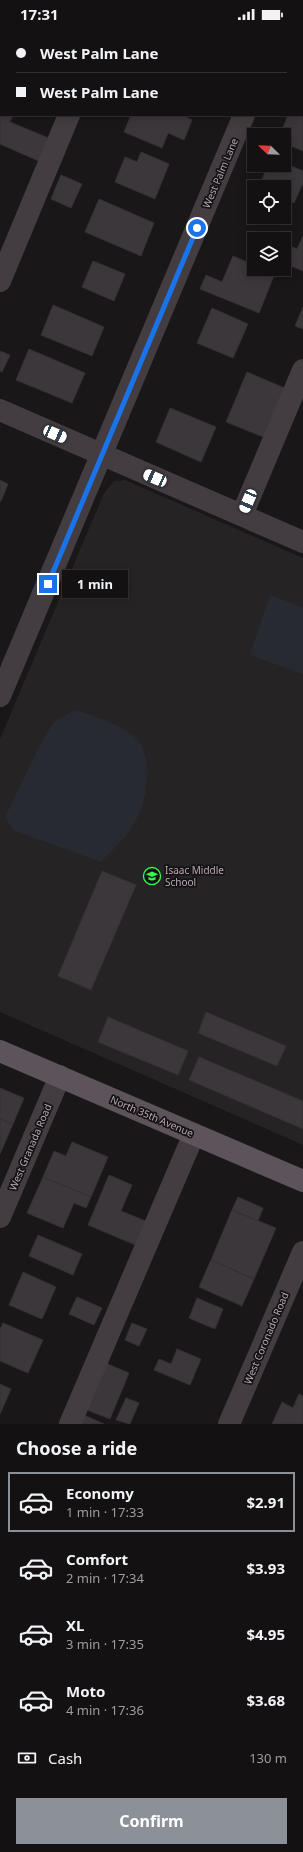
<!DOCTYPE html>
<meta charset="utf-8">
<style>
:root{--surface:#131112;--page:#1c1a1b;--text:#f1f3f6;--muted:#9d9d9f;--line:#323132;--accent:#8c9099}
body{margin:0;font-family:"Noto Sans",sans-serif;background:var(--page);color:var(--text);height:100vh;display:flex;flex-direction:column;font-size:15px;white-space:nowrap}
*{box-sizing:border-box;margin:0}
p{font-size:13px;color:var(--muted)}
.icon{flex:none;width:22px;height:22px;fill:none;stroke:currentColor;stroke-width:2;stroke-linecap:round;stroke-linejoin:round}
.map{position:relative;height:1396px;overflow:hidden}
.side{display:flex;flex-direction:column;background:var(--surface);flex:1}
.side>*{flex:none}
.top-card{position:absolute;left:0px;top:0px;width:303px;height:88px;box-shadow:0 2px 10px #0003,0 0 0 1px var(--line);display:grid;align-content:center;height:88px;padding:0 16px;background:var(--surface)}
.needle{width:26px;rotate:293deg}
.controls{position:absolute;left:247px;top:100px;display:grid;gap:8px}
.controls a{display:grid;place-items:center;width:44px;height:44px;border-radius:0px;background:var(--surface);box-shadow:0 2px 10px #0003,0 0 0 1px var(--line);font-size:20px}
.end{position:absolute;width:18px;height:18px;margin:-9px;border:5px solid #1a73e8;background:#fff;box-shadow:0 0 0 2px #fff}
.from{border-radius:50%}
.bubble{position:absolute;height:28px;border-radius:0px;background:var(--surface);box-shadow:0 2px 10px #0003,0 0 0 1px var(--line);font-size:13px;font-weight:700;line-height:28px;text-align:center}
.car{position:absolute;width:12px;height:24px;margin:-12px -6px;border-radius:5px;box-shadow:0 0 3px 1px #0007;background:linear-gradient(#fff 24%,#345 0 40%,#fff 0 76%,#345 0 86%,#fff 0)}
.top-card b{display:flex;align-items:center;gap:14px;height:38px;font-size:15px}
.top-card b+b{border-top:1px solid var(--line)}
.top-card i{width:10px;height:10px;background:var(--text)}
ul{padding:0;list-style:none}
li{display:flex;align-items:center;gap:12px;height:60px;margin:0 8px 6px;padding:0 8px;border:2px solid transparent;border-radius:0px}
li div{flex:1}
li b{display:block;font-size:15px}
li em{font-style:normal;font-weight:700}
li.selected{border-color:var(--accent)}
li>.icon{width:36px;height:36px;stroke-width:1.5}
h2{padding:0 16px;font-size:18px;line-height:48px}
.pay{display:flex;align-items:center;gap:10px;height:44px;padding:0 16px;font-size:15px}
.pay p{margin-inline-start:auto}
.primary-button{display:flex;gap:8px;margin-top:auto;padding:8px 16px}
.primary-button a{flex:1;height:46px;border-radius:0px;background:var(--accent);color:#fff;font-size:16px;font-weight:700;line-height:46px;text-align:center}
.status{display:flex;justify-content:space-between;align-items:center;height:28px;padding:0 20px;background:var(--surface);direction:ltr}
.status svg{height:11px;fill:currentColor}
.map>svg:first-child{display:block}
.built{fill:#262325}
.green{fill:#272a31}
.building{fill:#3b373a;stroke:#353133}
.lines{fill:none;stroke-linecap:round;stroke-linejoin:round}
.minor{stroke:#433d41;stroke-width:22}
.major{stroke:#5d545b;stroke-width:22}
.route{stroke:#1a73e8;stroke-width:5}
.labels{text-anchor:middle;stroke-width:3.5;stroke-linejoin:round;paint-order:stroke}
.street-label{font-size:10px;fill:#b9a9b6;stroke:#141213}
.poi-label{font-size:10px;fill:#b9a9b6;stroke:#141213;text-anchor:start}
</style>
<div class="status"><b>17:31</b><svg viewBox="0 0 49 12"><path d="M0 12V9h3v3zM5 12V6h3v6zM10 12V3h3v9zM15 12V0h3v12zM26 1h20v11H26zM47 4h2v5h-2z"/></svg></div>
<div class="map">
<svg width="303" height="1396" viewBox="0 0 303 1396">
<rect width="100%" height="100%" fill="#191718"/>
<!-- built -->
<path class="built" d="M125,452l178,78v587l-303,-133v-273l104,-246 10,-12z"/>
<!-- green -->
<path class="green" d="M270,567l33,12v67l-53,-19z
M75,682c19,5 40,13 56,24 27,19 16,74 -1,96 -8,12 -20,22 -29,32l-88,-32 -8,-13 33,-69 16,-26z"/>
<!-- building -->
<path class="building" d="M164,0h66l-66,1z
M0,73l1,14h12l-3,7 41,17 -10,23 -41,-18z
M131,87h50l11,5 -8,20 -16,-7 -6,15 -38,-16z
M288,87l15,1v35l-19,-8v-8h-4z
M141,124l28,12 -14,35 -40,-17 10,-25 12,5z
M284,135l19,8v12l-9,20 -10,-5v-11h-25l9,-22h16z
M61,147l21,9 -11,24 -20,-9z
M99,171l55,24 -13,33 -56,-24z
M303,208v35l-19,-8v-20l13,6z
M233,228l21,9v4h10l11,4 -16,40 -59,-24 6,-14 16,7z
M93,233l32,13 -11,27 -32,-14z
M53,277l51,22 -12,29 -51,-21z
M303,279v22l-8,-3z
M212,280l36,16 -15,34 -36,-15z
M29,321l56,24 -13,30 -56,-23z
M0,323l10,4 -8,17 -2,-1z
M247,344l40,17 -21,49 -40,-16z
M170,380l46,19 -15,35 -45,-20z
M0,452l8,4 -7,17h-1z
M102,843l34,14 -45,105 -33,-14z
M206,984l80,34 -9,20 -79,-33z
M108,989l80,34 -10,24 -80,-33z
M199,1029l104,44v28l-114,-49z
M0,1060l24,10 -11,26 -13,-5z
M0,1091l13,5 -13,30z
M72,1114l36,15 -17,40 -48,-20 11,-26 12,5z
M109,1147l23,10 -11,26 27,11 -10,24 -50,-21z
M43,1149l48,20 -5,11 -12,-5 -11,25 -36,-15z
M238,1169l25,11 -5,13 -26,-11z
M232,1182l44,18 -22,51 -43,-19z
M38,1207l44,19 -9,21 -44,-19z
M211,1232l43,19 -12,27 -43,-19z
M23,1244l33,15 -14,32 -33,-14z
M77,1269l25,11 -8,17 -25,-11z
M197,1270l26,11 -8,20 -26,-11z
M3,1295l40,17 -15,33 -28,-12v-32z
M132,1295l15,6 -8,17 -14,-6z
M177,1321l24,10 -11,26 -36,-15 5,-11 12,5z
M105,1335l24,10 -19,46 -23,-9z
M0,1356l11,5 -11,25z
M299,1366l4,2v28h-31l10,-22 11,6z
M126,1370l13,5 -9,21 -14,-4z
M84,1387l20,9h-24z"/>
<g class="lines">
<!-- minor -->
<path class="minor" d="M105,1l1,-1
M280,1v-1
M0,253l69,-166
M0,382l303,132
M242,487l61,-145
M0,668l244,-581
M0,1189l60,-141
M70,1396l124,-290
M229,1396l74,-172"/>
<!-- major -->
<path class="major" d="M0,1023l303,130"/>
</g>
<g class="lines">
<!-- route -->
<path class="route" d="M48,556l149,-356"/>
</g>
<!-- icons -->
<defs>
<g id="school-ring" transform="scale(0.9)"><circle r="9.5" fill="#141213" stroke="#30f84e" stroke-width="1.5"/><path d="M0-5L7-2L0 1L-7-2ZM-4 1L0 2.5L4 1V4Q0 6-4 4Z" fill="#30f84e"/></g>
</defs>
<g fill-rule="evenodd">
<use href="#school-ring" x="152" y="848"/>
</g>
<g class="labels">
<!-- street labels -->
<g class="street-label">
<text transform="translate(220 145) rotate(-67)" y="4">West Palm Lane</text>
<text transform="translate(152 1088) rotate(23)" y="4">North 35th Avenue</text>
<text transform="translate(30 1119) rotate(-67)" y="4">West Granada Road</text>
<text transform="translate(266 1310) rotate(-67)" y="4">West Coronado Road</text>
</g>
<!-- poi labels -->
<g class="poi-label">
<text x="165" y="846">Isaac Middle<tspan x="165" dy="12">School</tspan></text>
</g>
</g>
</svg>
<div class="controls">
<a><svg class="needle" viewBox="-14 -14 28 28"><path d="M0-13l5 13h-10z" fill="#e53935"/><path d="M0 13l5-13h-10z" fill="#9d9d9f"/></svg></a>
<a><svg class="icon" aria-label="locate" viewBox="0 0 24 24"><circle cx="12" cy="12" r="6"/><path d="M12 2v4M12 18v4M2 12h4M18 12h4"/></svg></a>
<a><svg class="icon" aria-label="layers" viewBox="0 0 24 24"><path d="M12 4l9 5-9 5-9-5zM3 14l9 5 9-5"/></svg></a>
</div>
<i class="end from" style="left:197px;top:200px"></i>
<i class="end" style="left:48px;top:556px"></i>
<div class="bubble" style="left:62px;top:542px;width:66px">1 min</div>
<i class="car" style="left:55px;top:406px;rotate:114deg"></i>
<i class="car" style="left:155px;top:450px;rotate:294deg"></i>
<i class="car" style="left:248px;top:473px;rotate:203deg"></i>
<div class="top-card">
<b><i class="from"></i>West Palm Lane</b>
<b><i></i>West Palm Lane</b>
</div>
</div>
<section class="side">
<h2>Choose a ride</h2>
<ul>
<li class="selected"><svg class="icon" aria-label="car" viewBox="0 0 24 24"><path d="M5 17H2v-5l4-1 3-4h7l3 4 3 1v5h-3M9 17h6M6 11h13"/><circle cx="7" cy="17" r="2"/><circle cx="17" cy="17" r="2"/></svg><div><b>Economy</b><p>1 min · 17:33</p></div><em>$2.91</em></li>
<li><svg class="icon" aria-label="car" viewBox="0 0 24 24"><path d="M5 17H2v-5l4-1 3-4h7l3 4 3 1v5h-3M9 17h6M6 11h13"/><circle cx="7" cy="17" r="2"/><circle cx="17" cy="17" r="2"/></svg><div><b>Comfort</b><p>2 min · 17:34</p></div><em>$3.93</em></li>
<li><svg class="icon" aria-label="car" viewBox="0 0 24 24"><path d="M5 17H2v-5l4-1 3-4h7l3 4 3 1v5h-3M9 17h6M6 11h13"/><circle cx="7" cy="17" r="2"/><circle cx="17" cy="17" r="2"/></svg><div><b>XL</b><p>3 min · 17:35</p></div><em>$4.95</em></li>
<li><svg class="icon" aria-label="car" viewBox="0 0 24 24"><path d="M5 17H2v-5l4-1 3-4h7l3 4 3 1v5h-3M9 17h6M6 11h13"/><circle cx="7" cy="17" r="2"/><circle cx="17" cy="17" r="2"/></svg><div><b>Moto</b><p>4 min · 17:36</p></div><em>$3.68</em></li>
</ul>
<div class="pay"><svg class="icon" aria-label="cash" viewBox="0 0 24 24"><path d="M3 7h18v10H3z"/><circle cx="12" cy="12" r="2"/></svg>Cash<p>130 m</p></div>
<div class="primary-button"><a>Confirm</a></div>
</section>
